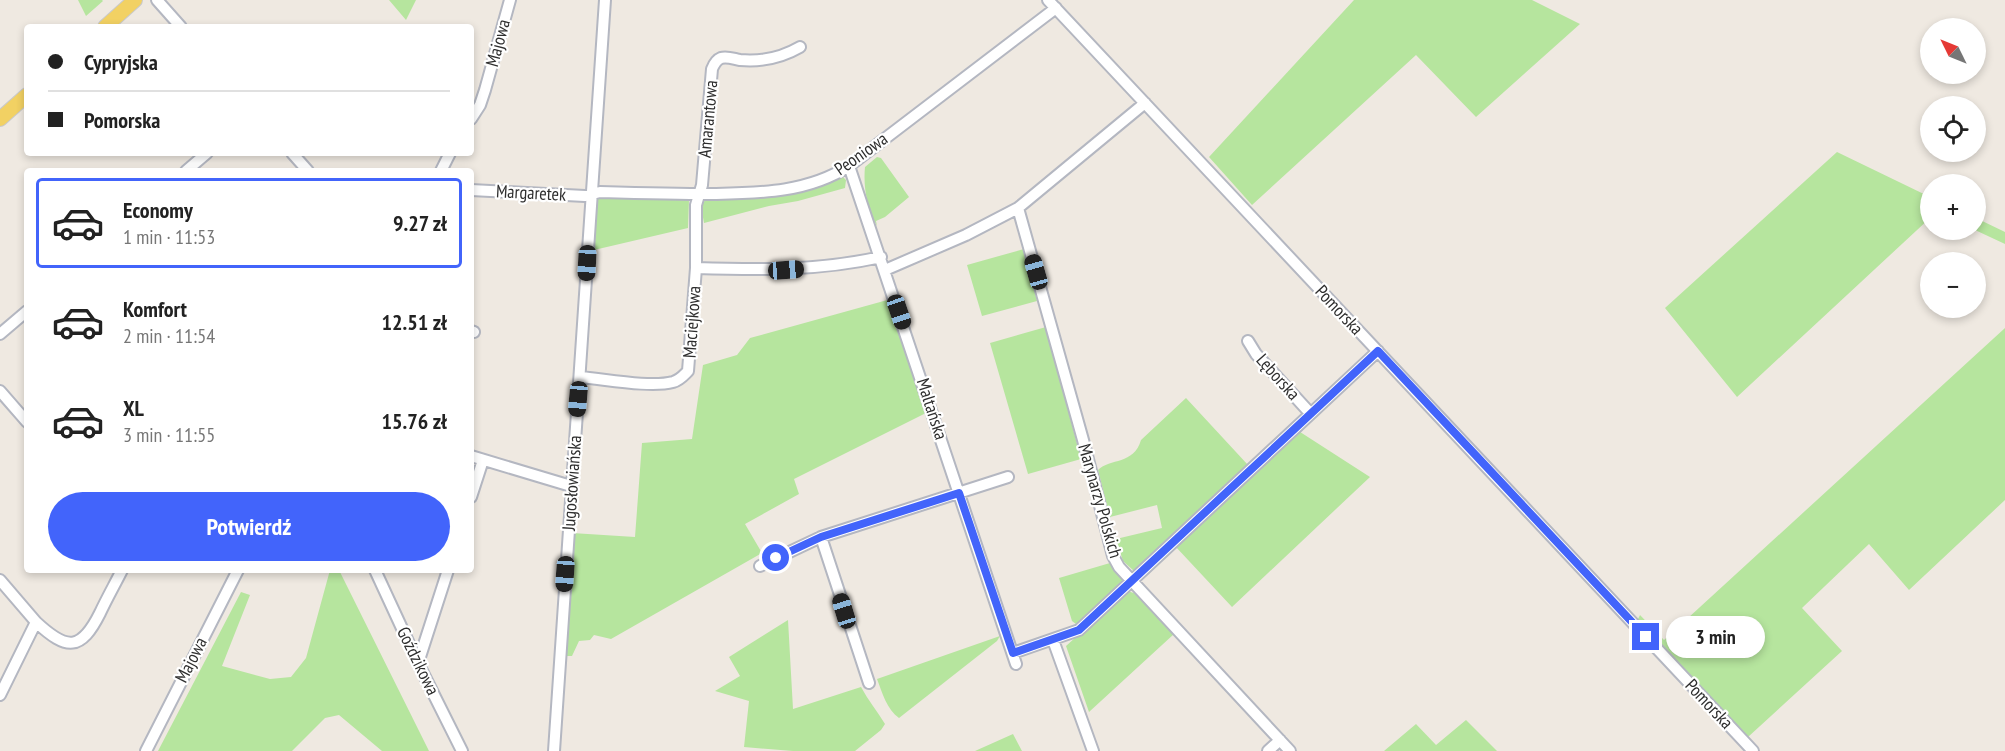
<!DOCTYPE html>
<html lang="pl">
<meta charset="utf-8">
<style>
:root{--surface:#fff;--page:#f6f6f6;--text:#222;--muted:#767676;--line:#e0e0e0;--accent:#4264fb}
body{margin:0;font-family:"PT Sans Narrow",sans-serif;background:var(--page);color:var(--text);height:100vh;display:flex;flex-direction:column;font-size:22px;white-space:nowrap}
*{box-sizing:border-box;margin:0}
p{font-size:20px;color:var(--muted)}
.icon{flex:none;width:33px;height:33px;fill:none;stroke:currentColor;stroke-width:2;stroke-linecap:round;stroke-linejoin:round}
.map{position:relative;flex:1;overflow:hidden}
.drawer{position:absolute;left:24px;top:168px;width:450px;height:405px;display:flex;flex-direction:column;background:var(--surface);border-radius:6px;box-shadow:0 3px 9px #0003}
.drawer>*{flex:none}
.guide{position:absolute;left:24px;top:24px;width:450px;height:132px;border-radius:6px;box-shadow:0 3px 9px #0003;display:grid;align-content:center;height:132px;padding:0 24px;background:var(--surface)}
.needle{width:39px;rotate:313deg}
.fabs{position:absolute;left:1920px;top:18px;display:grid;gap:12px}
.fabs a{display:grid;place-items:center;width:66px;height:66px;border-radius:50%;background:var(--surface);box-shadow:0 3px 9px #0003;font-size:30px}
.end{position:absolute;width:27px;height:27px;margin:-14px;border:8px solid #4264fb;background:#fff;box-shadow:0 0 0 3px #fff}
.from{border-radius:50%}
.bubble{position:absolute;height:42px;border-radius:21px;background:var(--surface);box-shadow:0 3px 9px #0003;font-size:20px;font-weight:700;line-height:42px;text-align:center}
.car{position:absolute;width:18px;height:36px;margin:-18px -9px;border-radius:8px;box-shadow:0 0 4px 2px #0007;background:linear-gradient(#222 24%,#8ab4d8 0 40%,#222 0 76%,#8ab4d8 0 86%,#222 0)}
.guide b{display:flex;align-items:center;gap:21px;height:57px;font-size:22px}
.guide b+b{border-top:2px solid var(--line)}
.guide i{width:15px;height:15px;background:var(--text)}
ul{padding:10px 0 0;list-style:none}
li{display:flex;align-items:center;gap:18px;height:90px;margin:0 12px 9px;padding:0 12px;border:3px solid transparent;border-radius:6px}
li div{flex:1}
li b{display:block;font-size:22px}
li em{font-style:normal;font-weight:700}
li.selected{border-color:var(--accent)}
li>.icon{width:54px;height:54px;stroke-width:1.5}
.cta{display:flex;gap:12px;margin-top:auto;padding:12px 24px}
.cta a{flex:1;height:69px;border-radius:36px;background:var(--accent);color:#fff;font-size:24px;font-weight:700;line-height:69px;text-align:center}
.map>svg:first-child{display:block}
.green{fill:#b6e59e}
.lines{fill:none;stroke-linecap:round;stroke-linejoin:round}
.minor-casing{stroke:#b4b7c1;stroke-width:14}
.major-casing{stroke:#c9c9c9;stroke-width:16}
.minor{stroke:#fff;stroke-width:10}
.major{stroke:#f2d163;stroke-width:14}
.route{stroke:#4264fb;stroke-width:8}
.labels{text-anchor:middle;stroke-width:4.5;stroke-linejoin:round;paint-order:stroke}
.street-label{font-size:18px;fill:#2e2e2e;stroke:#fff}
</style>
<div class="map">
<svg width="2005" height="751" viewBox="0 0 2005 751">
<rect width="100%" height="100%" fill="#efe9e1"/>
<!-- green -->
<path class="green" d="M78,0h24l1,1 -17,15z
M389,0h27l-10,20z
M1354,0h178l48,24 -104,93 -60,-62 -164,150 -43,-48z
M1837,152l93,45v21l-193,179 -72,-89z
M877,157l4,1 28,39 -24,20 -9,4 1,5c-10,-18 -14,-39 -12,-59z
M843,177l3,3 -1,8 -47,13 -29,5 -65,17 -3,-17 5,-7 74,-3 16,-3z
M598,197h88l3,3 -1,28 -94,22 1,-47z
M1976,218l29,14v12l-30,-14z
M1024,249l13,52 -55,15 -15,-51z
M891,299l37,113 -134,67 5,15 -54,30 17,29 -151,86 -17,-4 -4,5 -11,1 -7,15h-6l-2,-4 8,-119 63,4 7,-94 50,-4 11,-74 34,-10 13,-17z
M1046,327l35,132 -53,15 -38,-131z
M2005,328v172l-96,90 -40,-46 -67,64 40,43 -94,86 -110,-118 2,-4 24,25z
M1186,398l62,67 -114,106 -11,-10 -7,-22 46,-11 -5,-23 -47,12 -12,-47c12,-12 36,-5 43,-30z
M1297,430l73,47 -138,130 -57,-61z
M1110,563l12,15v5l-40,38 -6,3 -4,-3 -13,-43z
M330,570h9l90,181h-47l-43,-36 -14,3 -33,33h-134l83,-159 9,3 -28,71 48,13 21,-2 15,-19z
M1127,591l7,2 40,41 -85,78 -23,-66z
M788,620l5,89 68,-22c7,13 16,24 24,37l-4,6 -26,21h-62l-49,-4 5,-46 -34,-10 25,-15 -11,-19z
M1000,636l-3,5 -98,77c-12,-8 -17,-26 -22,-39z
M1466,720l31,31h-113l32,-27 20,21z
M1013,734l9,17h-47z"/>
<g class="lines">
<!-- minor casing -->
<g class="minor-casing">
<path id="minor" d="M157,0l24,27
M1048,0l705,751
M471,119l9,-14 5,-15 25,-90
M292,153l16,18
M849,166l167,498
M186,171l21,-18
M441,171l9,-18
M471,190l114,6 15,-4c37,1 74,2 111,2 48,-1 96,-1 138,-28l207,-158
M1018,208l65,232 30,116 6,11 13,14 158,170
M696,268c64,2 122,3 185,-11
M885,270l81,-35 52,-27 127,-105
M471,331l3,1
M0,334l27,-23
M1248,341l8,13 54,59
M580,377c25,2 70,11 93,5 7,-2 10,-6 15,-11l8,-103v-63l6,-20 10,-116c2,-5 4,-9 9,-11 6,-2 13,1 19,2 22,2 41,-2 60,-13
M0,391l27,31
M471,456l100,30
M471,497l12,-37
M821,537l48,146
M760,566l61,-29 187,-60
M375,570l43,93 44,88
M0,580l36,42 -36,73
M36,622c31,29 45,29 64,-9 7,-15 15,-29 22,-43
M1053,640l40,111
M1013,653l66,-23 299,-279
M418,663l30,-93
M146,751l92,-181
M554,751l51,-751
M1268,751l12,-11"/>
</g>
<!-- major casing -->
<g class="major-casing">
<path id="major" d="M105,27l30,-27
M0,119l27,-24"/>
</g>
<!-- minor -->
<use href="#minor" class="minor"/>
<!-- major -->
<use href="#major" class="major"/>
</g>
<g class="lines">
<!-- route -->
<path class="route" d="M776,558l45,-21 138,-44 54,160 66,-23 299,-279 268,286"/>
</g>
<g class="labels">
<!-- street labels -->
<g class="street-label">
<text transform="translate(498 43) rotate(-75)" y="6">Majowa</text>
<text transform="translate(708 119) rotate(-85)" y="6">Amarantowa</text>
<text transform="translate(861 154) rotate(-35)" y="6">Peoniowa</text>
<text transform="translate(531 193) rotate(3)" y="6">Margaretek</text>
<text transform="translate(1339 310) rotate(47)" y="6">Pomorska</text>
<text transform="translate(692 322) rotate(-86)" y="6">Maciejkowa</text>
<text transform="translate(1278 377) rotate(48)" y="6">Lęborska</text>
<text transform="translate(932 409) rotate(72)" y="6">Maltańska</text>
<text transform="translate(572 483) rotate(-86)" y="6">Jugosłowiańska</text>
<text transform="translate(1100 501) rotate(74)" y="6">Marynarzy Polskich</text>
<text transform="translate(191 660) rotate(-63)" y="6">Majowa</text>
<text transform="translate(418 661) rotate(64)" y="6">Goździkowa</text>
<text transform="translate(1709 704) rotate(47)" y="6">Pomorska</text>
</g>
</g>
</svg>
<div class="fabs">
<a><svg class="needle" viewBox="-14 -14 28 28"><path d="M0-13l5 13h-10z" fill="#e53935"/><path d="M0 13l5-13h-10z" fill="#767676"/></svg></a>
<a><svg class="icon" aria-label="locate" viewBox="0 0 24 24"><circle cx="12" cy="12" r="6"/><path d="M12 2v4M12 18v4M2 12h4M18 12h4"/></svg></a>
<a>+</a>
<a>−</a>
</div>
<i class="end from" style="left:776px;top:558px"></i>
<i class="end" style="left:1646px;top:637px"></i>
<div class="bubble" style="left:1666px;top:616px;width:99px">3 min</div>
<i class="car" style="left:587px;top:263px;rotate:183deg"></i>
<i class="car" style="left:786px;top:270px;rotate:86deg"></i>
<i class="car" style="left:1036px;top:272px;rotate:344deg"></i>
<i class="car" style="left:899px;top:312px;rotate:161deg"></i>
<i class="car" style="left:578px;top:399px;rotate:185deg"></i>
<i class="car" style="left:565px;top:574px;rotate:184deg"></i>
<i class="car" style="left:844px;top:611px;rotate:343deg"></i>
<div class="guide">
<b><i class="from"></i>Cypryjska</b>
<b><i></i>Pomorska</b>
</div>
<section class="drawer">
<ul>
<li class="selected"><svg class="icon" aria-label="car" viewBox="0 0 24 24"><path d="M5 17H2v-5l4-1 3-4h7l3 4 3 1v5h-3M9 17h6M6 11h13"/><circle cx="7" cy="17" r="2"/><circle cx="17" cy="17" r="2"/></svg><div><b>Economy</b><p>1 min · 11:53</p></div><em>9.27 zł</em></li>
<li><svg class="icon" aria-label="car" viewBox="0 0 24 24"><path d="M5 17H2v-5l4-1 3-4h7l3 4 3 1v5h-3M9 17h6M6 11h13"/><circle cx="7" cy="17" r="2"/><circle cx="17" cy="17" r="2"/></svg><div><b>Komfort</b><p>2 min · 11:54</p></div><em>12.51 zł</em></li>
<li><svg class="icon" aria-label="car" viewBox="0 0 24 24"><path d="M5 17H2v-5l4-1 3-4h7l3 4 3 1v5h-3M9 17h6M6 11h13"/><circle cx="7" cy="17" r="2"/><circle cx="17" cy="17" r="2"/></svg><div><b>XL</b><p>3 min · 11:55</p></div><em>15.76 zł</em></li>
</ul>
<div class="cta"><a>Potwierdź</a></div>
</section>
</div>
